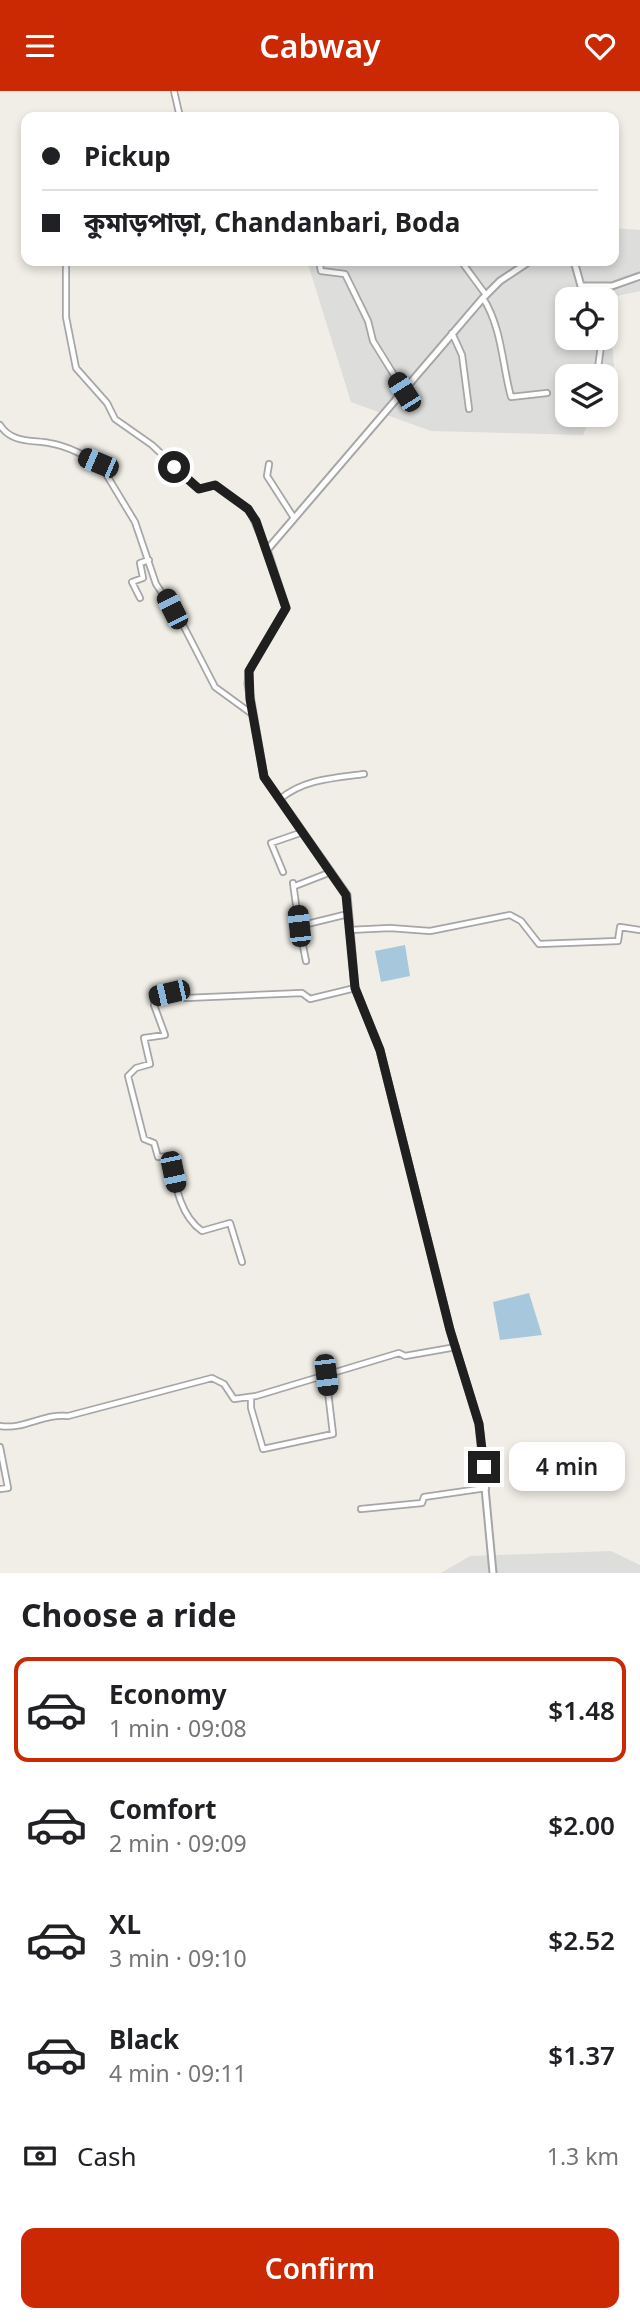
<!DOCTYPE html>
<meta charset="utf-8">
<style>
:root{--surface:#fff;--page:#f2f2f2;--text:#202124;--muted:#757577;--line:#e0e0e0;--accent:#cb2804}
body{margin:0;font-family:"Noto Sans","Noto Sans Bengali",sans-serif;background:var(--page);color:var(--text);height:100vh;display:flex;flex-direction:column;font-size:26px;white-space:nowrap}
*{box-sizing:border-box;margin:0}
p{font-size:23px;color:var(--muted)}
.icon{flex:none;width:38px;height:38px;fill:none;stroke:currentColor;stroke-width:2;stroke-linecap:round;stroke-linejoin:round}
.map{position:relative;height:1482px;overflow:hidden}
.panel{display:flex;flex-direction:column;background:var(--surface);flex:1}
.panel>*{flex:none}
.top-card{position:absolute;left:21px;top:21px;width:598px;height:154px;border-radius:14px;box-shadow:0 4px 10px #0003;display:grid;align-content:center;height:154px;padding:0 21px;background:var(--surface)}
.buttons{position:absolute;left:555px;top:196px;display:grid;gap:14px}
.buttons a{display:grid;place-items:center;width:63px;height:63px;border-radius:14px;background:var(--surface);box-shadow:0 4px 10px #0003;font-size:35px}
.end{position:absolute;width:32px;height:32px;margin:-16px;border:9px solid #1f1f1f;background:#fff;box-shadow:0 0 0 4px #fff}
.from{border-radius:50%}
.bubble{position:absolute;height:49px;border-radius:14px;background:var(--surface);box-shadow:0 4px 10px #0003;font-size:23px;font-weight:600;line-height:49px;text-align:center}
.car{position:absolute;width:21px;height:42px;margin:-21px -10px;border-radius:9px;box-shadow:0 0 5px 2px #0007;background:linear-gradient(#222 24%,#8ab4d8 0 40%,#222 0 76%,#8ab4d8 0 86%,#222 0)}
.top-card b{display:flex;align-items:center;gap:24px;height:66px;font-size:26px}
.top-card b+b{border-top:2px solid var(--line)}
.top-card i{width:18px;height:18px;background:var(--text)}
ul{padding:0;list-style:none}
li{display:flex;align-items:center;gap:21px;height:105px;margin:0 14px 10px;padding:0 7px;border:4px solid transparent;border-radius:14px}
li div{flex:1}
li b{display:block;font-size:26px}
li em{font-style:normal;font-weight:600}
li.current{border-color:var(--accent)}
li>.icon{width:63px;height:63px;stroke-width:1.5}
h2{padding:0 21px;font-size:32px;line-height:84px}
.pay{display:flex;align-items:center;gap:18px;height:77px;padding:0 21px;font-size:26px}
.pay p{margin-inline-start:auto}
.primary-button{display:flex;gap:14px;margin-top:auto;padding:14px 21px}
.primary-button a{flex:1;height:80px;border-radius:14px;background:var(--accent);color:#fff;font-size:28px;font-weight:600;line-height:80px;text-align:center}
header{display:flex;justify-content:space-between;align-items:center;height:91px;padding:0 21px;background:var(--accent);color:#fff;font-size:32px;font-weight:600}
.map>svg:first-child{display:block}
.residential{fill:#dddddc;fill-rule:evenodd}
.water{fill:#a7c7dc}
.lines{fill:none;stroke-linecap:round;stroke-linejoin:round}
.minor-casing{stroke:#a6a6a6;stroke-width:8}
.tertiary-casing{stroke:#a6a6a6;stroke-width:9}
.minor{stroke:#fff;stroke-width:4.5}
.tertiary{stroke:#fff;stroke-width:5}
.route{stroke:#1f1f1f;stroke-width:9}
</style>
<header><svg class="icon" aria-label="menu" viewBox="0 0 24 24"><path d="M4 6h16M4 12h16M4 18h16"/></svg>Cabway<svg class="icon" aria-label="heart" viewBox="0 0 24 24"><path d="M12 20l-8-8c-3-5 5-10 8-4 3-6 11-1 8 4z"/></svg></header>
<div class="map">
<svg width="640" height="1482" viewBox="0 0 640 1482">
<rect width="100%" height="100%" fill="#f0eee6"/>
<!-- residential -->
<path class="residential" d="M614,137l26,2v61l-32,7 6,68 -8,20v-10h-39v39h25l-9,20 -152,-4 -80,-29 -44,-141h307zM567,208h39v39h-39z
M611,1460l29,14v8h-199l29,-17z"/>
<!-- water -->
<path class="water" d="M405,854l5,31 -29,6 -6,-31z
M529,1202l13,42 -42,5 -7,-38z"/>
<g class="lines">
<!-- minor casing -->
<g class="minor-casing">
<path id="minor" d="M174,0l6,26
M66,170v56l10,51 31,35 8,16 37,26 47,44 16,-4 34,24 18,41
M319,170l2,10 24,3 23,47 5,20 31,50
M461,170l25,34
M581,195l6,13
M483,207c19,30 19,66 28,99l36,-4
M452,242l10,22 7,54
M587,285l11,-8 4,-30
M0,334c11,18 32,15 49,18 15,2 43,14 54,26l32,53 21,62 25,37 34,66 37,27
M269,373l-2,12 27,42
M140,507l-8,-16 11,-4 -3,-15 9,-3
M280,708c24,-20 54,-21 84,-25
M283,781l-12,-29 32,-11
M293,792l6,43 49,-12
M295,795l36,-14
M299,835l7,35
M349,839l41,-2 40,3 80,-16 11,6 18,23 79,-3 2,-14 20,3
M242,1171l-12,-39 -28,8c-23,-16 -27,-49 -32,-75l-12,1 -4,-14 -10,-4 -16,-63 8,-8 14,-4 -6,-26 21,-3 -11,-30 1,-9 28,-6 3,8 116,-5 8,6 45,-11
M251,1306v11l12,41 70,-15 -7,-59
M0,1335c24,4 44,-13 68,-10l144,-38 12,6 10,15 22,-3 143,-43 6,3 51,-9
M0,1356l8,41 -8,1
M361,1418l61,-6 2,-6 62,-9"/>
</g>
<!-- tertiary casing -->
<g class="tertiary-casing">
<path id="tertiary" d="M574,170l7,25h31l28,-10
M493,1482l-14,-149 -29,-94 -70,-280 -25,-62 -8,-93 -83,-118 -16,-93 1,-13 37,-63 -19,-58 216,-252 17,-17 30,-20"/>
</g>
<!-- minor -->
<use href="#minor" class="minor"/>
<!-- tertiary -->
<use href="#tertiary" class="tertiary"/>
</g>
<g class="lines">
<!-- route -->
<path class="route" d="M174,376l25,22 16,-4 33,24 8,12 30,87 -37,63 1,28 14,78 82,118 9,93 25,62 70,280 29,94 5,43"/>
</g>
</svg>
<div class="buttons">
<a><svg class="icon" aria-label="locate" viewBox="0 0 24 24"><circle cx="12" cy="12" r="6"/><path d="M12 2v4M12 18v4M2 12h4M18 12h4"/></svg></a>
<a><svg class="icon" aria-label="layers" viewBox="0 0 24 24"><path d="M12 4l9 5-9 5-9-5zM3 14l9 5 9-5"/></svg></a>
</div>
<i class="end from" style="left:174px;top:376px"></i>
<i class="end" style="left:484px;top:1376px"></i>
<div class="bubble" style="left:509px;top:1351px;width:116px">4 min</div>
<i class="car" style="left:404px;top:301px;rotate:328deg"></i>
<i class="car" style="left:98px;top:372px;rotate:293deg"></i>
<i class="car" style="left:172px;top:518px;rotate:333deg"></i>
<i class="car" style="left:299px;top:835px;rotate:354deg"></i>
<i class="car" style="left:169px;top:902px;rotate:257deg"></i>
<i class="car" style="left:173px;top:1081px;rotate:168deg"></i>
<i class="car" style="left:326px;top:1284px;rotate:173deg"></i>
<div class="top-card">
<b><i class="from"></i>Pickup</b>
<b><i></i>কুমাড়পাড়া, Chandanbari, Boda</b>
</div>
</div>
<section class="panel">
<h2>Choose a ride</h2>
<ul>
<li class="current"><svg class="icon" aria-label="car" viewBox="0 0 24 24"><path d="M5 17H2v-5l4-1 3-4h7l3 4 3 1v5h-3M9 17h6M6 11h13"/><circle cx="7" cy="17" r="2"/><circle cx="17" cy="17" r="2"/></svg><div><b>Economy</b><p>1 min · 09:08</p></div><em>$1.48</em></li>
<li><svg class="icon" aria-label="car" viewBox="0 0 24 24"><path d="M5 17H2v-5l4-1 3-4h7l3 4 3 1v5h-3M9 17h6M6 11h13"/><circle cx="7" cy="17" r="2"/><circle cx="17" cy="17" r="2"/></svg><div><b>Comfort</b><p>2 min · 09:09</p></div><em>$2.00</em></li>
<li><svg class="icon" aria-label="car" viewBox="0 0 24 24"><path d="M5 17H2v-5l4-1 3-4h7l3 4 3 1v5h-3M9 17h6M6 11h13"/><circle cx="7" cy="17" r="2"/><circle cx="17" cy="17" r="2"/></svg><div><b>XL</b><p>3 min · 09:10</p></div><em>$2.52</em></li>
<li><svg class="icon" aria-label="car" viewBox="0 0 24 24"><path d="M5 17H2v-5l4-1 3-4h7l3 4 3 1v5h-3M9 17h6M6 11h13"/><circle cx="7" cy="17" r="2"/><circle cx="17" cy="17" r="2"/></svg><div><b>Black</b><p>4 min · 09:11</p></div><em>$1.37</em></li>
</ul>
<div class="pay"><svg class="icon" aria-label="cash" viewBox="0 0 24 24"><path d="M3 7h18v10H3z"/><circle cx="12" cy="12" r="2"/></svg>Cash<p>1.3 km</p></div>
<div class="primary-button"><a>Confirm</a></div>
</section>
